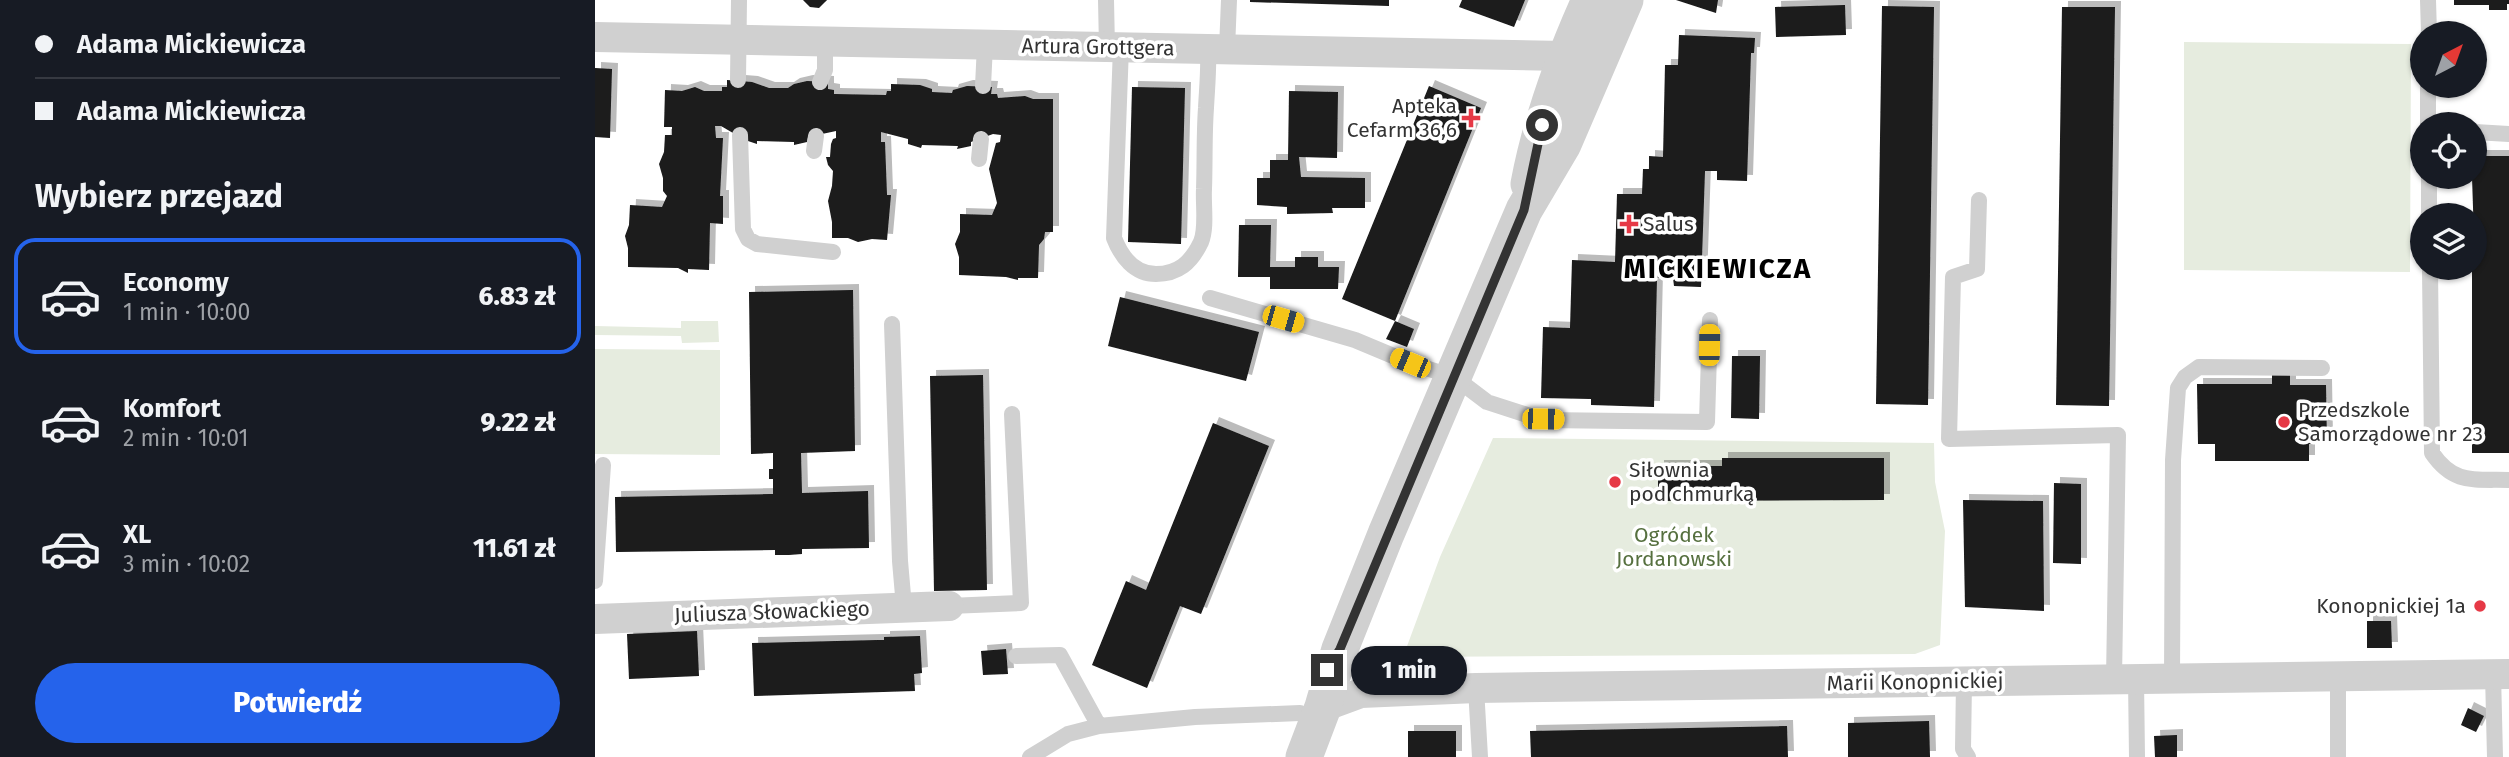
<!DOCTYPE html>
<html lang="pl">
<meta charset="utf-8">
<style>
:root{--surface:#171b24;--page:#242831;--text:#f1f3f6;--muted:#9ea1a6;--line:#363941;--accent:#2563eb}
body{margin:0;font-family:"Fira Sans",sans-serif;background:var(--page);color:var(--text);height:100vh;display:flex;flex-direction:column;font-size:26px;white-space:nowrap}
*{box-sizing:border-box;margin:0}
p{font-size:23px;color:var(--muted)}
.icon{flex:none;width:38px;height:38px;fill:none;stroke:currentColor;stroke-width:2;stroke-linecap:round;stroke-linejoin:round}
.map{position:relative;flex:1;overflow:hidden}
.sheet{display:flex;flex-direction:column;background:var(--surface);width:595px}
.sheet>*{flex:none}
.guide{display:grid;align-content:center;height:154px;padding:0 35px;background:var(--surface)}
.needle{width:46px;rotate:41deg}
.controls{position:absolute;left:1815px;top:21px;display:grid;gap:14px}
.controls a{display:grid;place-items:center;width:77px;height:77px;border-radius:50%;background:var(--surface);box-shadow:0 2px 5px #0004;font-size:35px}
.end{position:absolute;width:32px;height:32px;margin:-16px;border:9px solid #333;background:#fff;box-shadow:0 0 0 4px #fff}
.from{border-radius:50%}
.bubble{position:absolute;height:49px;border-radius:24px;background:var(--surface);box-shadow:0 2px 5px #0004;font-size:23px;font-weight:800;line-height:49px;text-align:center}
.car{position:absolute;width:21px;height:42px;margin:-21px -10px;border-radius:9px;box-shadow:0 0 5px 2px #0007;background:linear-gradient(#f5c518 24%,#345 0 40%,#f5c518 0 76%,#345 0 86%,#f5c518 0)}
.guide b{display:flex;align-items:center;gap:24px;height:66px;font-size:26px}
.guide b+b{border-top:2px solid var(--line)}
.guide i{width:18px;height:18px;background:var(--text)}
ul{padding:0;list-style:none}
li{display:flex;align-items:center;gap:21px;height:116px;margin:0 14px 10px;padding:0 21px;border:4px solid transparent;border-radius:21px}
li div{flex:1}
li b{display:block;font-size:26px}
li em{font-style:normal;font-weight:800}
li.on{border-color:var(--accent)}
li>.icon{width:63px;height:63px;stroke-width:1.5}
h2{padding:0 35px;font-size:32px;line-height:84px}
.primary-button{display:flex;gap:14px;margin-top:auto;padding:14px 35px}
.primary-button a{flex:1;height:80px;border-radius:42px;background:var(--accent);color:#fff;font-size:28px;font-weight:800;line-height:80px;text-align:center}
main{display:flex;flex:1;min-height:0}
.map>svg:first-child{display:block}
.green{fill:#e6ecdf}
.building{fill:#1a1a1a;filter:url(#shadow)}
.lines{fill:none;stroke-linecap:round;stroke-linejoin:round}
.service{stroke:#d0d0d0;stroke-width:16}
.minor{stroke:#d0d0d0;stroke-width:30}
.tertiary{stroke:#d0d0d0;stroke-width:37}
.route{stroke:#333;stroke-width:9}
.poi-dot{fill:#e63946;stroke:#fff;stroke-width:2.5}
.labels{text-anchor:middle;stroke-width:7;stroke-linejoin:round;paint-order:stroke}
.street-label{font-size:21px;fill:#333;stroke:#fff}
.poi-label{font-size:21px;fill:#333;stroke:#fff;text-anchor:start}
.park-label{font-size:21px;fill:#56703f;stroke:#fff}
.district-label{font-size:28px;font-weight:bold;letter-spacing:2px;fill:#000;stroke:#fff}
</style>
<main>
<section class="sheet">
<div class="guide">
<b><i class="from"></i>Adama Mickiewicza</b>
<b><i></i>Adama Mickiewicza</b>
</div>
<h2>Wybierz przejazd</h2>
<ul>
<li class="on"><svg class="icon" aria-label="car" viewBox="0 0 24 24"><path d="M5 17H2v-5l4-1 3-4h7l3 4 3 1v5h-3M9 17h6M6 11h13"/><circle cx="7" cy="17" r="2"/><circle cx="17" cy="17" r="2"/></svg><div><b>Economy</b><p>1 min · 10:00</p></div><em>6.83 zł</em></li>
<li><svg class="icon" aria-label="car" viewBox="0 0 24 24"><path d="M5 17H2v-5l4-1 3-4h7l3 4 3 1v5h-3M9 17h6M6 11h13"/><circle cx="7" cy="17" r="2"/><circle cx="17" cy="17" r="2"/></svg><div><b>Komfort</b><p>2 min · 10:01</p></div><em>9.22 zł</em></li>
<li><svg class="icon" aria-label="car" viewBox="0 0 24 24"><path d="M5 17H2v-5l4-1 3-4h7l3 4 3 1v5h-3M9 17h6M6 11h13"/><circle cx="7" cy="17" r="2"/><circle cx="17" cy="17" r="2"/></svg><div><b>XL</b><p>3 min · 10:02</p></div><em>11.61 zł</em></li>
</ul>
<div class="primary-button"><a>Potwierdź</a></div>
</section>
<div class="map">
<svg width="1914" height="757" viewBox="0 0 1914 757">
<defs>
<filter id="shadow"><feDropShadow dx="6" dy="-6" stdDeviation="0" flood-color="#0004"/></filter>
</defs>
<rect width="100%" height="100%" fill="#fff"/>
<!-- green -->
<path class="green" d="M1589,42l227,2 -1,228 -226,-2z
M86,321h37l1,21 -37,1 -1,-7 -86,-1v-9l86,2z
M0,349l125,1v105l-125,-1z
M898,438l441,5 1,39 10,49 -5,114 -25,9 -512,3 37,-100z"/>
<!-- building -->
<path class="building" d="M208,0h24l-8,8 -9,-1z
M655,0h139v6l-139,-4z
M867,0h63l-11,27 -55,-20z
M1081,0h42l-2,13z
M1859,0h55v4h-2v6h-18v-5h-35z
M1250,5l1,30 -70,2 -1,-30z
M1287,6l52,1 -6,398 -52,-1z
M1467,7h53l-6,399 -53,-1z
M1084,35l76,3 -1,15h-3l-4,128 -30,-1v-9h-12l-4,116 -27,-1 -1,-8h-16l-3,129 -63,-2v-6l-50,-1 2,-71 27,1 2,-68 43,2 2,-68h25l1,-25h6v-13l14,1 2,-92h13z
M0,68l17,1 -2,69 -15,-1z
M132,80l25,2 17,6h19l6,-4 13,-3 21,1v7l6,1v4l52,1 1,-4h4v-7l29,1 12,4v3l20,1 1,-3 14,-4 25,1 -1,7h6l1,4 27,-2 8,3h20v133h-8l-1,7 -5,6 -1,33h-20v2l-12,-3 -47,-2v-18l-4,-13 5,-12v-18l32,1 5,-12 -8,-34 7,-26 4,-1 1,-7 -8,-1 -22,8v4l-14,3 1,-3 -36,-1 -1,3 -13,-4v-5l-27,-7v10h4l2,53h4l-4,45 -15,-1 -14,3 -10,-4h-16v-16l-4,-21 4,-15 1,-15 -5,-6 -2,-8h4l1,-13 2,-5 3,-1v-7l-28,6 -1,5 -13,3v-3l-37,-1v3l-12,-4 -24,-14h-6l1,12h7l-3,58h3v28l-13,-1 -1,47 -21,-1v4l-10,-5 -50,-1v-19l-3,-12 4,-11 1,-20 32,2 5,-11 -4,-5v-13l-4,-14 5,-12 1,-17h7v-8h-8l1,-37 17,1 13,-4 9,4h18v-4h5z
M834,86l52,22 -86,213 19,8 -7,18 -21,-8 9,-18 -53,-22z
M537,87l53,1 -4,156 -53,-2z
M694,91l49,1 -1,66 -38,-1 2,20 64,1v30h-33l1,5 -46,1v-7l-30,-2v-27h13v-18h18z
M1880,156h34v297h-37v-185h3l-3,-91h3z
M644,225h32l-1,42h25v-10h23v10h21l-1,22h-68v-12h-32z
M258,290l2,161 -54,2 1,40 66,-2 1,57 -67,1v5l-13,1h-14v-5l-159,2 -1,-55 158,-3v-15h-4v-10h4v-16l-22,1 -2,-162z
M525,297l139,35 -13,49 -138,-35z
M1137,356h28l-1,63 -28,-1z
M1677,373h18v12h36l1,59h-18v17h-94v-17h-17l-1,-60h75z
M388,375l4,215 -53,1 -4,-215z
M618,423l56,23 -68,168 -21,-8 -33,82 -55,-23 34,-84 20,9z
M1127,458h162v42l-226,1v-35h64z
M1459,483l27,1v80l-28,-1z
M1368,500l80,1 1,110 -79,-4z
M1772,621h24l1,27h-25z
M102,631l2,45 -70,3 -2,-45z
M325,636l2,37 -8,1 1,17 -161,5 -2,-53 126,-3h6v-3z
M411,649l2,25 -25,1 -2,-24z
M1873,708l16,8 -8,16 -15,-7z
M1334,721l1,36h-82v-34z
M1192,726l1,31h-257l-1,-26z
M813,731h48v26h-48z
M1582,735v22h-22l-1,-21z"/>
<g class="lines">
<!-- service -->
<path class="service" d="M511,0l1,47
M1833,0l1,33
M526,47l-7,191c7,18 20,36 42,36 22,0 35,-11 45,-32 6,-14 2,-38 3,-53 1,-27 0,-54 2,-81 1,-20 3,-39 2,-59
M632,49l2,-49
M143,80l1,-80
M225,82l5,-12v-28
M388,86l2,-41
M1833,124v-38
M1880,132l34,2
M145,135l3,94 5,10 9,5 76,8
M219,151l2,-15
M384,159l2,-20
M1834,177v38
M1384,200l-2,69 -24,8 -4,162 169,-4 -4,244
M1835,268l2,185c22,32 42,26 77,27
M615,298l145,42 55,23 44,14 33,25 56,18 164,2 3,-102
M297,324l8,237 4,46
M0,581l8,-116
M354,606l72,-3 -9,-189
M421,656l44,-1 39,71
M1898,674l2,83
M1541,679l1,78
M1577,679l1,-219 5,-72 7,-11 14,-10 123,1
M1369,682l-1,67 5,8
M881,688l4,69
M435,757l38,-23 31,-8 96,-9 105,-4
M1743,757v-81"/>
<!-- minor -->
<path class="minor" d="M0,37l970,19 23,2
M0,619l354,-13
M728,707l38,-14 115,-5 1033,-14"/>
<!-- tertiary -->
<path class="tertiary" d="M934,184c12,-64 34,-124 61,-184
M709,757l19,-50 17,-58 46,-115 138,-324 39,-66 62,-144"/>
</g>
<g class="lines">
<!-- route -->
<path class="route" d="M732,670l13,-21 184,-439 18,-85"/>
</g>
<!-- markers -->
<g class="poi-dot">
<path d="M872.5 107.5h7v7h7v7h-7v7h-7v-7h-7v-7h7z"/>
<path d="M1030.5 213.5h7v7h7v7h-7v7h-7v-7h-7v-7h7z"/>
<circle cx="1689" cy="422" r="7"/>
<circle cx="1020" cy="482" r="7"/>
<circle cx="1885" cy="606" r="7"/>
</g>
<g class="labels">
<!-- street labels -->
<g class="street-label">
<text transform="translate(503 47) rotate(1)" y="7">Artura Grottgera</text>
<text transform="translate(177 612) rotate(-2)" y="7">Juliusza Słowackiego</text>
<text transform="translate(1320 682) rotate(-1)" y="7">Marii Konopnickiej</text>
</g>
<!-- poi labels -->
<g class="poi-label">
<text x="862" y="113" text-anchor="end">Apteka<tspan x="862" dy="24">Cefarm 36,6</tspan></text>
<text x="1048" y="231">Salus</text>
<text x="1703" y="417">Przedszkole<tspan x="1703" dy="24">Samorządowe nr 23</tspan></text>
<text x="1034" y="477">Siłownia<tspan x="1034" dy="24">pod chmurką</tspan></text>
<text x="1871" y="613" text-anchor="end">Konopnickiej 1a</text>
</g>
<!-- park labels -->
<g class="park-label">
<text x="1079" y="542">Ogródek<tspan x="1079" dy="24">Jordanowski</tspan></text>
</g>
<!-- district labels -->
<g class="district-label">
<text x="1123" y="278">MICKIEWICZA</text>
</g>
</g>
</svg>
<div class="controls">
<a><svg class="needle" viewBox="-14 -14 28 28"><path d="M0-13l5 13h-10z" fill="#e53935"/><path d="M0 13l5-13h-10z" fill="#9ea1a6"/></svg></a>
<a><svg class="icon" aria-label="locate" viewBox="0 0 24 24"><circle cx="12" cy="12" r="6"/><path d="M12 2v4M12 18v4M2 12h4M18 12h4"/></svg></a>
<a><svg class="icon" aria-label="layers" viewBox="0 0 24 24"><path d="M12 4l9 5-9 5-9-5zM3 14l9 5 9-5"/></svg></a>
</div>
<i class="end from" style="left:947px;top:125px"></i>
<i class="end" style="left:732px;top:670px"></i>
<div class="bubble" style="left:756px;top:646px;width:116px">1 min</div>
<i class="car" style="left:688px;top:319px;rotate:106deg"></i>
<i class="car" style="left:1114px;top:345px;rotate:1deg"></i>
<i class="car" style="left:815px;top:363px;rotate:293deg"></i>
<i class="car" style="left:948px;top:419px;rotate:91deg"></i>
</div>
</main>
